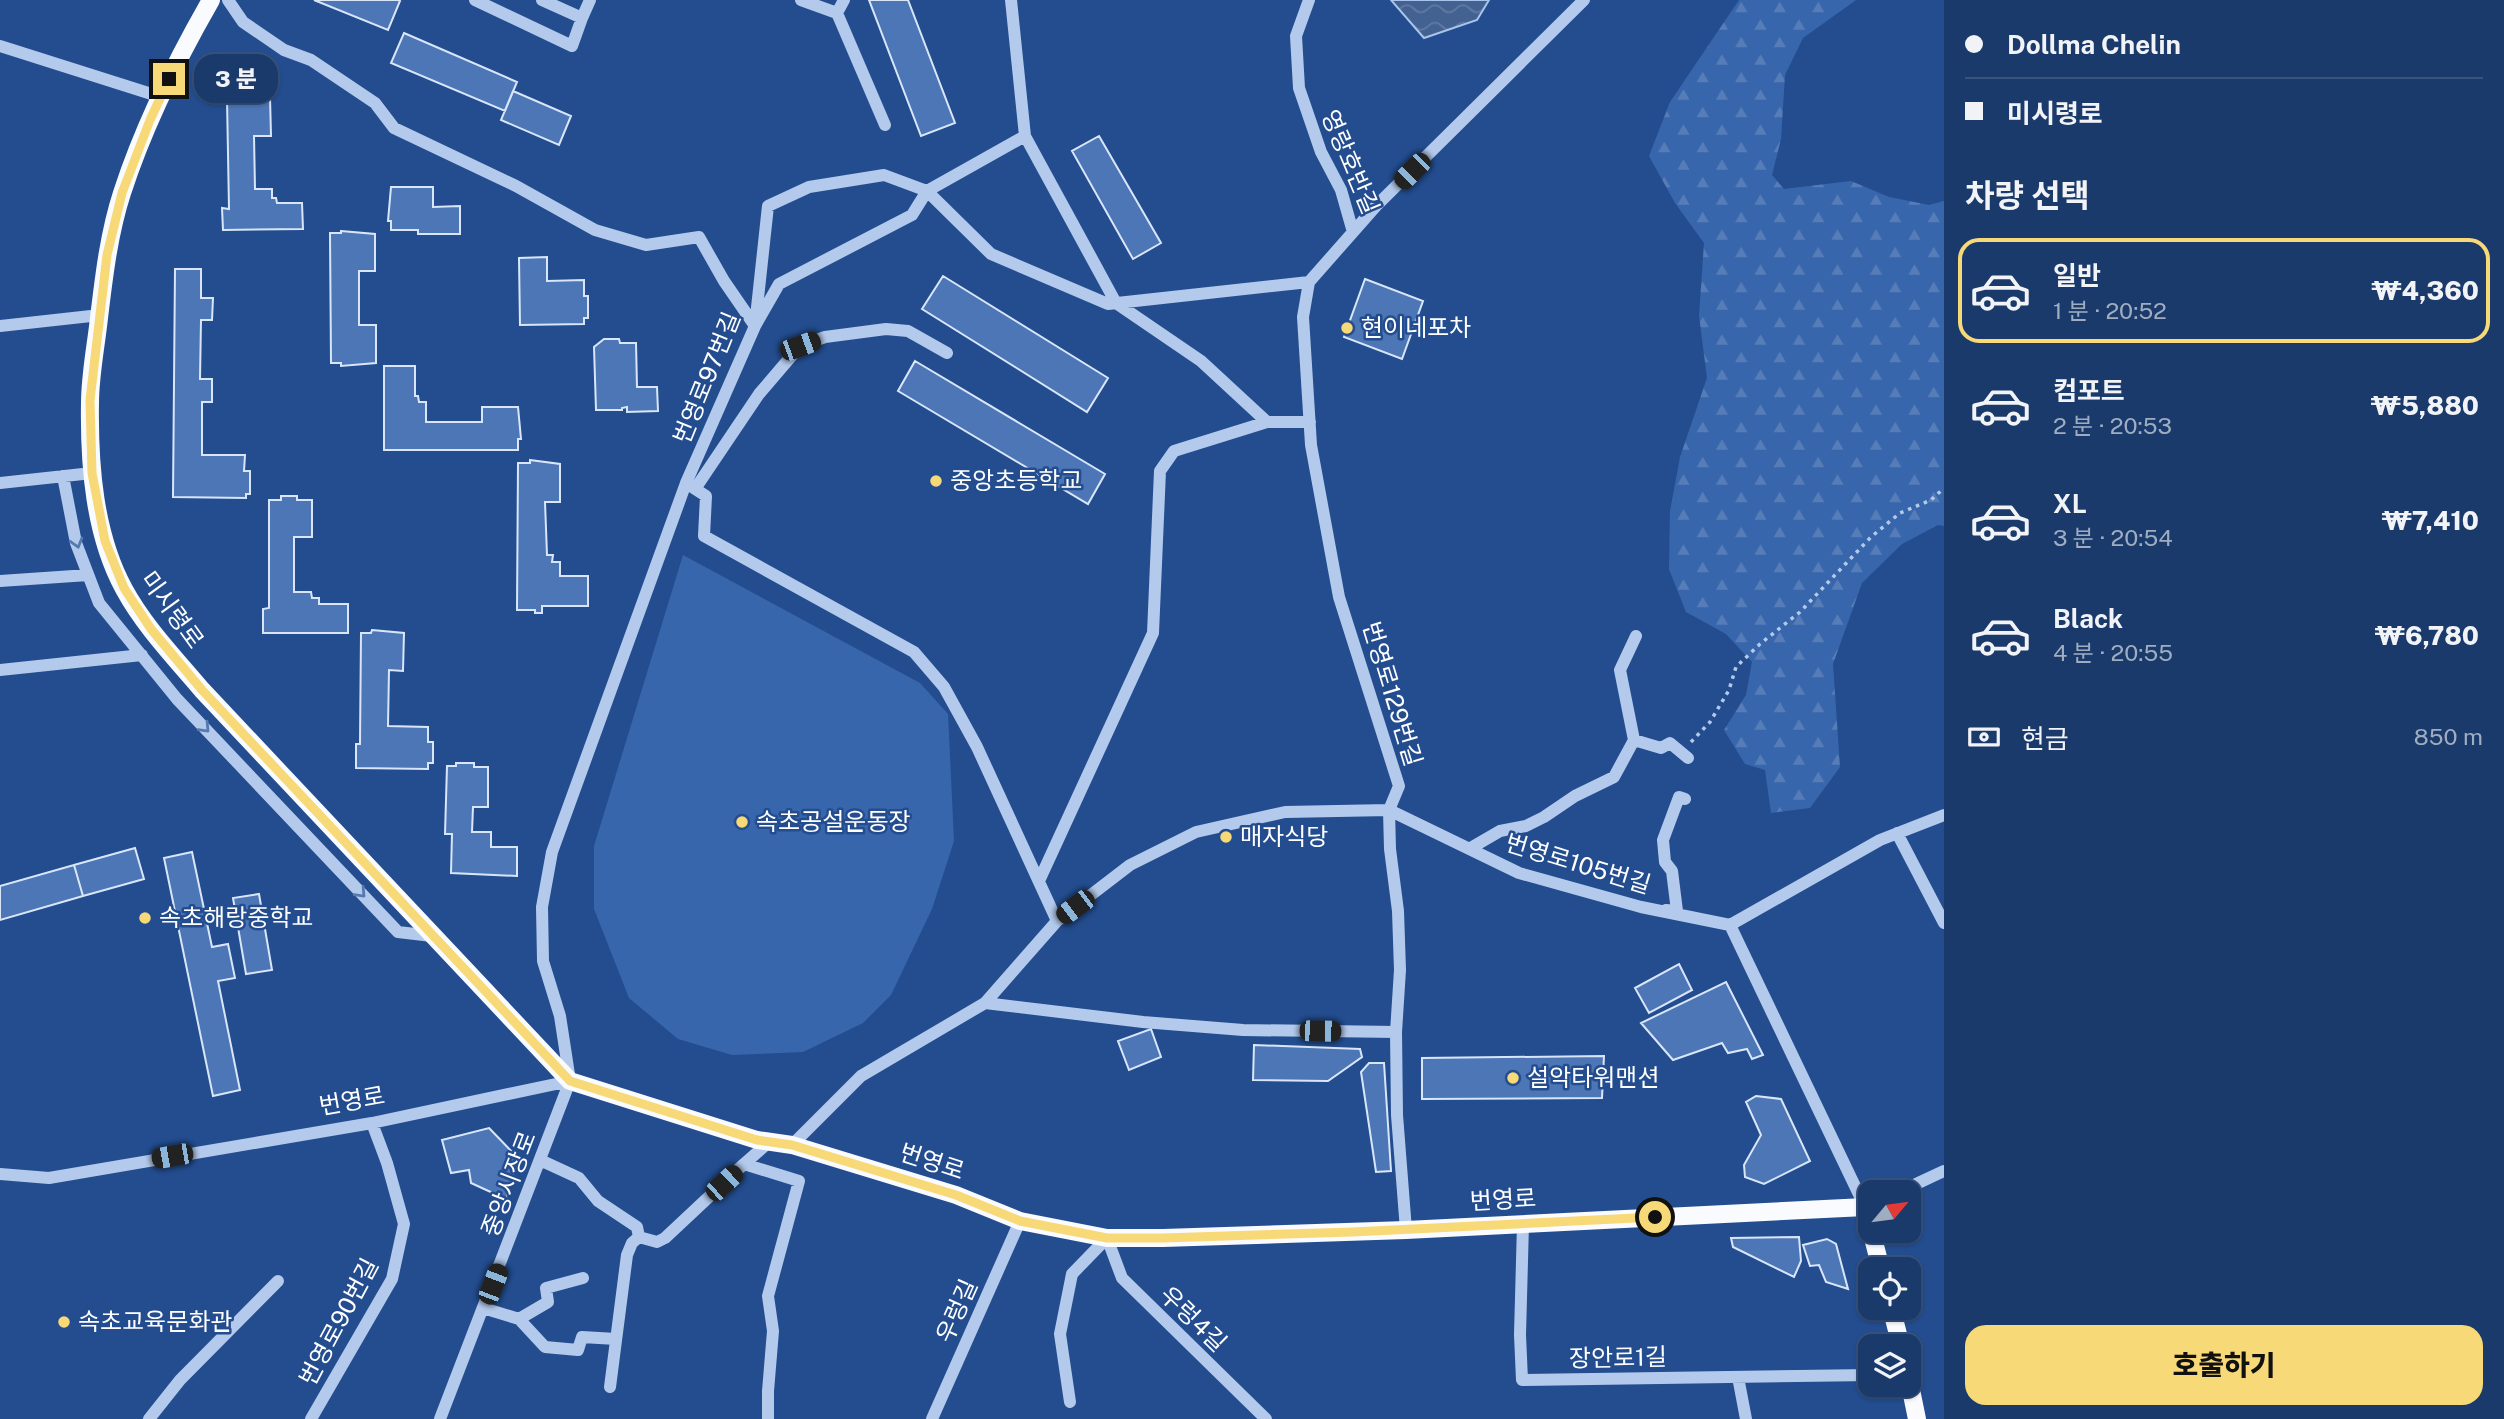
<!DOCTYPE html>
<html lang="ko">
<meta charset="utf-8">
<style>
:root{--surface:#1a3a6b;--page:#274573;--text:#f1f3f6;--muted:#9fadc1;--line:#38547e;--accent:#f7d977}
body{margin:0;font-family:"Public Sans","Noto Sans KR",sans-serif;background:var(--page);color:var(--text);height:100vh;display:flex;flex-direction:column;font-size:26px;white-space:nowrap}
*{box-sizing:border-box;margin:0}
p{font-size:23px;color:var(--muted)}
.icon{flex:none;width:38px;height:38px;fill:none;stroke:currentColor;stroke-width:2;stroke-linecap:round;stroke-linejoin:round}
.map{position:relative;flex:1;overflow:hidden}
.side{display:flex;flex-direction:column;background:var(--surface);width:560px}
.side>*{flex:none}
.banner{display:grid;align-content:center;height:154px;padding:0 21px;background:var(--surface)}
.needle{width:46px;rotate:61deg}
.tools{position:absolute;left:1858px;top:1180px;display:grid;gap:14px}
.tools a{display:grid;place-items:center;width:63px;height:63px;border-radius:14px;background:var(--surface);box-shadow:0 2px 5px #0004,0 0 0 2px var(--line);font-size:35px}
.end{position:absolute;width:32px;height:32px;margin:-16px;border:9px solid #f7d977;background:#111;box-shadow:0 0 0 4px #111}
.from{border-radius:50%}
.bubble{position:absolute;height:49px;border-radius:21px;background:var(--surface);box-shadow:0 2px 5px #0004,0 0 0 2px var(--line);font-size:23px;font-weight:800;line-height:49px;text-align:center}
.car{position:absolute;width:21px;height:42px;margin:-21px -10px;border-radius:9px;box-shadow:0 0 5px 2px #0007;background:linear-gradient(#222 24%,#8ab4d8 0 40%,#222 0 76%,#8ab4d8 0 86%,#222 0)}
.banner b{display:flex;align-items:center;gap:24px;height:66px;font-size:26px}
.banner b+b{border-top:2px solid var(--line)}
.banner i{width:18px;height:18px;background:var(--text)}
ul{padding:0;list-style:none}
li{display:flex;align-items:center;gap:21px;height:105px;margin:0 14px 10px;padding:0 7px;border:4px solid transparent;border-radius:21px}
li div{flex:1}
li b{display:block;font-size:26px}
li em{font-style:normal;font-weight:800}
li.on{border-color:var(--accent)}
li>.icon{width:63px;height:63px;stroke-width:1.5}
h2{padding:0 21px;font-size:32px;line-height:84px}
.pay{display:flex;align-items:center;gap:18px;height:77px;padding:0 21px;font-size:26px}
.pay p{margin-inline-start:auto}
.action{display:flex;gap:14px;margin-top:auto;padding:14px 21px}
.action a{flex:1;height:80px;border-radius:21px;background:var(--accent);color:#111;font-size:28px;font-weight:800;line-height:80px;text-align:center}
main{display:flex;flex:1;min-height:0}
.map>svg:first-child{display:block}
.forest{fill:url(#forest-firs)}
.pitch{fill:#3866ac}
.water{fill:url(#water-waves);stroke:#a8c4ed;stroke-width:2}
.building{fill:#4c76b6;stroke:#d9e6f9;stroke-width:2}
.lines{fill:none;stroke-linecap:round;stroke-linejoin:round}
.path{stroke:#b4caec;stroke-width:3.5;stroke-dasharray:3.5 5;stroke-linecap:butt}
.minor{stroke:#b4caec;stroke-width:12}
.major{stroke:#f9fbff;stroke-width:18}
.oneway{stroke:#5679b0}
.route{stroke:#f7d977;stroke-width:9}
.poi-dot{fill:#f7d977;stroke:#234d8f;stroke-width:2.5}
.labels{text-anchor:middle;stroke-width:5;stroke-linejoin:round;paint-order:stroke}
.street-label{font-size:24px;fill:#fff;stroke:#234d8f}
.poi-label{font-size:24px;fill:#fff;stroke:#234d8f;text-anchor:start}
</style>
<main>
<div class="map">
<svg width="1944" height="1419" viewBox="0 0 1944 1419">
<defs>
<pattern id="forest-firs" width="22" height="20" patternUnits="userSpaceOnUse" patternTransform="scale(1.75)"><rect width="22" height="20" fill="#3866ac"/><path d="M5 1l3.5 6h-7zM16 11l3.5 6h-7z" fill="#567db8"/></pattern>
<pattern id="water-waves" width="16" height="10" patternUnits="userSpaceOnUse" patternTransform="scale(1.75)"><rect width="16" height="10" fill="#446291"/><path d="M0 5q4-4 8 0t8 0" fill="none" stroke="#607aa2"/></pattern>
</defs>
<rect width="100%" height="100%" fill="#234d8f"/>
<!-- forest -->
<path class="forest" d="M1739,0h117l-53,38 -18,37 -4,64 -9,36 12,14 67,-8 38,16 40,8 15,-4v325l-6,-1 -36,19 -40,39 -29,81 7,103 -30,41 -39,5 -6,-43 -20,-6 -21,-34 22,-35 6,-33 -26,-28 -40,-22 -17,-43 1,-58 10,-54 27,-79 -8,-62 5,-73 -29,-40 -26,-47 21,-54z"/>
<!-- pitch -->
<path class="pitch" d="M683,555l237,128 28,31 6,127 -22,68 -41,86 -28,28 -60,29 -71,3 -54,-16 -49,-41 -35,-89v-63z"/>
<!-- water -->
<path class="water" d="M1391,0h98l-12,20 -53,18z"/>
<!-- building -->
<path class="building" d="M314,0h84l2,1 -12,29z
M869,0h39l47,123 -34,13z
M404,33l113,49 -12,29 -114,-48z
M513,91l58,25 -12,29 -58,-25z
M238,94h16v3h16l1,39h-17l1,53h17v9h4l1,5h25l1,26 -80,1 -1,-22 7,1 -2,-110h11z
M1099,136l62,107 -28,16 -61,-108z
M391,187h42v20l27,-1v28h-42v-4h-27v-9h-3z
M341,231l34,3v37h-16v54h17v38l-35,3v-3h-10l-1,-130h11z
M547,257v24l37,-1v16h4v22h-4v6l-64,1 -1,-67z
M175,269h26v29h12l-1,22h-11l-1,59h12v23h-10v53h43l-1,16h6v23h-4v4l-73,-1z
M943,276l165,102 -21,34 -165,-103z
M1365,279l58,22 -21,58 -58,-22z
M604,339h15l1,4h16l1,44h20l1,24 -31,1v-5l-5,1v2h-26l-2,-63z
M915,361l190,113 -17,30 -190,-113z
M384,366h31v30h3l1,6h7v20h56v-15h36l3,32h-3v11h-134z
M530,460l30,4v38h-15l2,53h6l-1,7h8v14h28v30h-46v7h-7v-3h-18l1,-147h12z
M281,496h16v4h15v37h-18v55h17l1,6h7v6h29v29h-85v-24l6,-1v-108h12z
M372,630l32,3 -1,38 -14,-1 -1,56 40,1v15h5v21h-5v6l-72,-1v-24h4l1,-111h10z
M456,763h18v4h14v40h-15l-1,25h19v15h26v29l-66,-3 1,-39h-7l2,-68h9z
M135,848l9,31 -61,17 -9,-31z
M192,852l20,95 16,-3 7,34 -17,3 22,109 -27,6 -49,-238z
M74,865l9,31 -83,24v-34z
M259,894l13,76 -26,4 -13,-76z
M1679,964l13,26 -43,23 -14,-25z
M1726,982l37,73 -11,4 -5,-10 -19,4 -6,-10 -49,17 -32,-37z
M1151,1029l10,28 -32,13 -11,-29z
M1254,1045l106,4 2,8 -34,24 -75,-1z
M1604,1056l-2,42 -180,1v-41z
M1369,1063h15l7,108 -15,1 -15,-100z
M1756,1096l25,3 29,62 -46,23 -19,-7 -1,-12 17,-30 -15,-33z
M489,1128l29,30 -12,41 -35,-16 -2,-13 -18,3 -9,-33z
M1799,1237l2,24 -7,16 -61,-30 -2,-9z
M1827,1239l9,5 12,45 -22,-7 -7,-17 -9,1 -7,-21z"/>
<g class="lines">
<!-- path -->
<path class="path" d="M1691,742l19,-20 19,-32 7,-23 24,-23 40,-32 71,-75 29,-24 31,-13 13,-12"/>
<!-- minor -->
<path class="minor" d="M228,0l15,22 41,28 27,10 64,43 19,25 122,58 79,44 51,15 53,-8 25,44 31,45 24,-42 133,-69 15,-24 98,-55
M475,0l97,46 10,-28
M542,0l40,18 8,-18
M801,0l36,13 48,112
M1011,0l14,136 91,167 85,58 66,61
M1309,0l-13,36 3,52 22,64 20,38 12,42
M837,13l7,-13
M0,46l161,51
M0,326l100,-11
M63,476l13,67 23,60 78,96 221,233 34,4
M0,483l92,-10
M686,483l20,13 -2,40 210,116 30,35 33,60 80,174
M695,489l64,-95 41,-48 25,-9 61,-8 22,2 39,22
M0,581l88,-6
M0,670l142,-15
M1634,740l27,8 9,-5 18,15
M1897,833l47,90
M1469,849l31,-18 26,-5 18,-9 31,-21 39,-19 20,-37 -14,-70 16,-34
M1039,881l114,-248 7,-162 14,-20 93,-29h43
M1666,910l11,1 -5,-40 -7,-9 -2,-22 16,-43 6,2
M1730,925l135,282 5,-2
M985,1003l158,19 100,8 153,2
M570,1081l-10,-65 -17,-55 -1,-54 10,-55 134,-369 69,-157 13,-120 41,-19 75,-12 43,16 64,63 117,50 201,-22
M792,1145l69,-69 124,-73 72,-82 73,-56 66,-33 89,-20 104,-2 130,63 122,34 89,18 150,-85 64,-25
M540,1160l39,18 19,23 39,26 2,10
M0,1174l49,4 323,-55 198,-42
M1899,1192l45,-21
M1523,1224l-3,111 2,45 349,-5
M1406,1230l-9,-115 -1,-83 4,-62 -2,-59 -8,-62 -1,-39 10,-24 -60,-189 -28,-152 -8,-128 6,-35 67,-76 208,-206
M483,1308l36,11 26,28 33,3 4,-13 34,2
M519,1319l29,-17 -2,-14 37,-10
M1738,1377l8,42
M610,1387l17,-132 5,-12 7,-6 18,5 8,-4 79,-74
M1070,1402l-10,-68 12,-60 35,-36 15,40 144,141
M149,1419l31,-39 98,-99
M311,1419l81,-140 12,-55 -17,-61 -15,-40
M440,1419l130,-338
M768,1419v-28l5,-60 -5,-35 31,-115 -55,-17 25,-22
M932,1419l88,-198"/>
<!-- major -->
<path class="major" d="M211,0c-35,61 -67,125 -89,193 -13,40 -18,83 -23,125 -3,28 -9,57 -9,85 -1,61 4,131 34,186 20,37 51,69 78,101l368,391 187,59 35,5 164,50 64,26 87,17h56l243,-8 459,-23 6,21
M1871,1230l10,39
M1891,1307l10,39
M1909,1380l8,39"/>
</g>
<!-- one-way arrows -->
<defs><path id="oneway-chevron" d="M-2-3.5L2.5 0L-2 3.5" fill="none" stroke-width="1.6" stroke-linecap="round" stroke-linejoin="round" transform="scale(1.75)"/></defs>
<g class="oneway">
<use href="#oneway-chevron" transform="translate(77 543) rotate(74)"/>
<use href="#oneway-chevron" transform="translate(205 728) rotate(47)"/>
<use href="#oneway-chevron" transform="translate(361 893) rotate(47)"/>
</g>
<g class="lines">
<!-- route -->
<path class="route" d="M169,79l-19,41 -28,73 -15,62 -17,145 2,73 13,68 19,47 27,41 51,61 368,391 187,59 35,5 164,50 64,26 87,17h56l189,-6 303,-15"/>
</g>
<!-- markers -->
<g class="poi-dot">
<circle cx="1347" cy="328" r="7"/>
<circle cx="936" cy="481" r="7"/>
<circle cx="742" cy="822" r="7"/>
<circle cx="1226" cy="837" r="7"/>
<circle cx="145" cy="918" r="7"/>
<circle cx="1513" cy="1078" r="7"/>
<circle cx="64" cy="1322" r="7"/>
</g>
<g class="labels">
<!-- street labels -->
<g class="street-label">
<text transform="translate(1350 162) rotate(67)" y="8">영랑호반길</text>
<text transform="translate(707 378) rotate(-68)" y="8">번영로97번길</text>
<text transform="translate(172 610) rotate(54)" y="8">미시령로</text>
<text transform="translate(1392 694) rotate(73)" y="8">번영로129번길</text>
<text transform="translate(1578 864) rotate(17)" y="8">번영로105번길</text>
<text transform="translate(352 1101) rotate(-10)" y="8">번영로</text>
<text transform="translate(932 1162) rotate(18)" y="8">번영로</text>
<text transform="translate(509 1184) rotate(-69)" y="8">중앙시장로</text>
<text transform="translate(1503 1200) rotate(-3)" y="8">번영로</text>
<text transform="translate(957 1311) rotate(-66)" y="8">우렁길</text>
<text transform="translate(1193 1319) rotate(44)" y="8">우렁4길</text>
<text transform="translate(339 1322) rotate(-62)" y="8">번영로90번길</text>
<text transform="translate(1618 1358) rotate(-1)" y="8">장안로1길</text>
</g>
<!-- poi labels -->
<g class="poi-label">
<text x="1361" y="336">현이네포차</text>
<text x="950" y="489">중앙초등학교</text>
<text x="756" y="830">속초공설운동장</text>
<text x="1240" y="845">매자식당</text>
<text x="159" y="926">속초해랑중학교</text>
<text x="1527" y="1086">설악타워맨션</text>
<text x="78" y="1330">속초교육문화관</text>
</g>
</g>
</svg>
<div class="tools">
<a><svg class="needle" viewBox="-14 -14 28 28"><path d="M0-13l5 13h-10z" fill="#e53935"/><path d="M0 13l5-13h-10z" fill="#9fadc1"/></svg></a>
<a><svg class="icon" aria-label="locate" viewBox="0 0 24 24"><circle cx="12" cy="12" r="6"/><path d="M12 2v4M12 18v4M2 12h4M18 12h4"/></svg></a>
<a><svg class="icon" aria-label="layers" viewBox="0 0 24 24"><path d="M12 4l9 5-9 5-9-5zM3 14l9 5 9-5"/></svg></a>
</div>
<i class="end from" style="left:1655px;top:1217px"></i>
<i class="end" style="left:169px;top:79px"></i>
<div class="bubble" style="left:194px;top:54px;width:84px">3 분</div>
<i class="car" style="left:1412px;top:171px;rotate:225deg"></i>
<i class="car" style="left:800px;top:346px;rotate:70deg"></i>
<i class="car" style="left:1075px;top:907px;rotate:233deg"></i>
<i class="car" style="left:1320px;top:1031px;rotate:91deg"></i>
<i class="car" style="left:172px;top:1156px;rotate:260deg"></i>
<i class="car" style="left:724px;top:1183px;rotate:47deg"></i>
<i class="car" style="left:493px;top:1284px;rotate:21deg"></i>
</div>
<section class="side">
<div class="banner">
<b><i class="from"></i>Dollma Chelin</b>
<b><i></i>미시령로</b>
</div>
<h2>차량 선택</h2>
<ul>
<li class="on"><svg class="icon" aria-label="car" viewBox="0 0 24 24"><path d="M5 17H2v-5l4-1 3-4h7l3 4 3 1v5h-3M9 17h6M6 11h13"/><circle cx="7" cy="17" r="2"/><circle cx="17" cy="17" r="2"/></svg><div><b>일반</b><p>1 분 · 20:52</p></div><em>₩4,360</em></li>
<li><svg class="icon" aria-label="car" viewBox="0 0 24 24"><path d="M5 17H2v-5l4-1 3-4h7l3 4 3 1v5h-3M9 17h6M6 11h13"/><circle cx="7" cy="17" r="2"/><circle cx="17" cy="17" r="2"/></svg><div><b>컴포트</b><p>2 분 · 20:53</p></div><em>₩5,880</em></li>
<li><svg class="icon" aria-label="car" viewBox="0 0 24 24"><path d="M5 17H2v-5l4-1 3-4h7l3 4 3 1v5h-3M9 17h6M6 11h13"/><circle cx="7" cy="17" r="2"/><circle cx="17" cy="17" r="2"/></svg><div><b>XL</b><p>3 분 · 20:54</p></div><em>₩7,410</em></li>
<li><svg class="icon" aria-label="car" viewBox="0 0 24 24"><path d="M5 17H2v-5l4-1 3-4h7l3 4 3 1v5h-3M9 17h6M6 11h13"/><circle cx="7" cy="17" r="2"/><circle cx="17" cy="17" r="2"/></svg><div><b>Black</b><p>4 분 · 20:55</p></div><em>₩6,780</em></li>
</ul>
<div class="pay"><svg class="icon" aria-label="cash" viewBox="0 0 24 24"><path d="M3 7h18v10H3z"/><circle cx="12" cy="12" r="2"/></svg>현금<p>850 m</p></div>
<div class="action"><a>호출하기</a></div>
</section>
</main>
